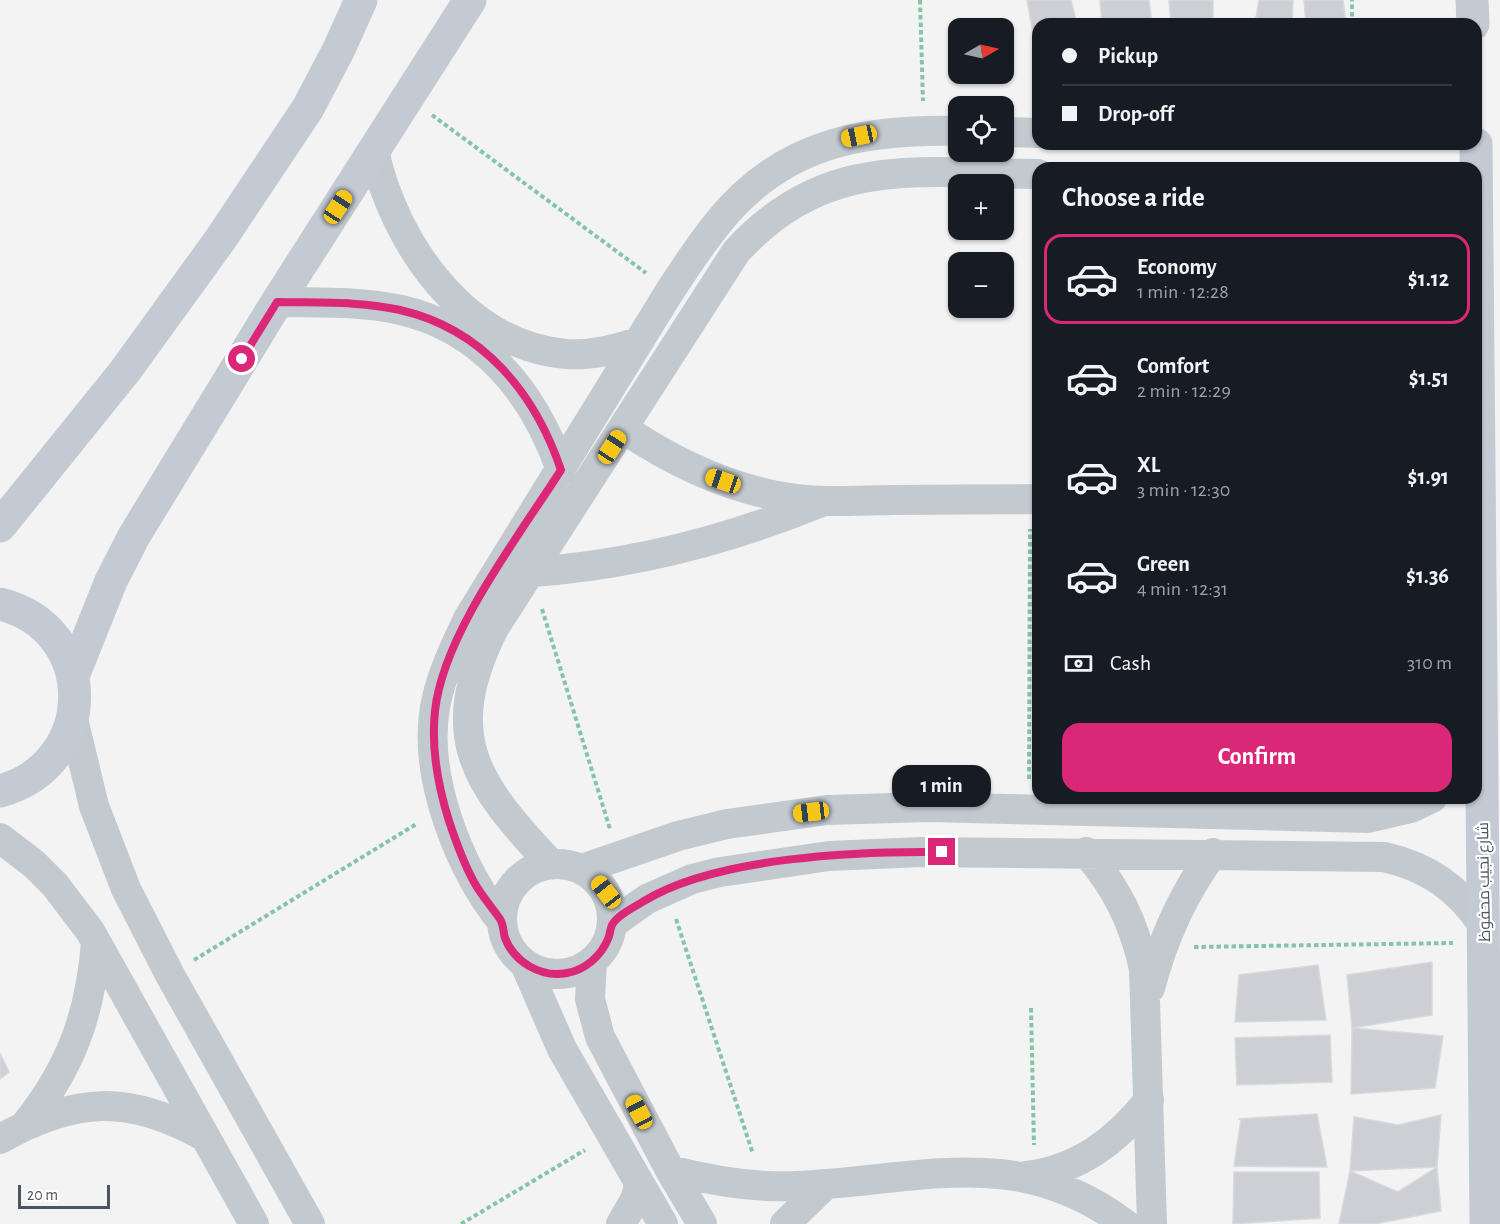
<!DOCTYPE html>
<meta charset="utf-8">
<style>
:root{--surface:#171b24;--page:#20242c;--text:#f1f3f6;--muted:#9ea1a6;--line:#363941;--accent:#db2777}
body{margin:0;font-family:"Alegreya Sans",Cairo,sans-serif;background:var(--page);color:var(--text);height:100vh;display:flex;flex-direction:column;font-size:22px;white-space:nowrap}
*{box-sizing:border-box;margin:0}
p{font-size:20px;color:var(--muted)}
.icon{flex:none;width:33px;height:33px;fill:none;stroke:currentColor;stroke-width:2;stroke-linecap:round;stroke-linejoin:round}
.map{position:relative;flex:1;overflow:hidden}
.panel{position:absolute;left:1032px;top:162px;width:450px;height:642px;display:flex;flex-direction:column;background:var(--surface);border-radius:18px;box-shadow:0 2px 4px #0004}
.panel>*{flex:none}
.hud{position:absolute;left:1032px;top:18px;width:450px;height:132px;border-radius:18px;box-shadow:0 2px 4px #0004;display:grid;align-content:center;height:132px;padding:0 30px;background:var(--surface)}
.needle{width:39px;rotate:81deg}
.buttons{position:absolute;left:948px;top:18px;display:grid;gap:12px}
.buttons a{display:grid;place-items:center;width:66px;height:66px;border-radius:12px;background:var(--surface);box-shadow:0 2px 4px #0004;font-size:30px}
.scale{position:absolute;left:18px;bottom:15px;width:92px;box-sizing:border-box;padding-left:6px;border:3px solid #4c555e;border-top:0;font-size:16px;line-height:21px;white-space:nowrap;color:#4c555e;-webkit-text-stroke:4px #fff;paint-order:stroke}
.end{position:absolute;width:27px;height:27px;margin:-14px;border:8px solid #db2777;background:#fff;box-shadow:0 0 0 3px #fff}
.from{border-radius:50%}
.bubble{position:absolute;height:42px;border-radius:18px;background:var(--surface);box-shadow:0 2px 4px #0004;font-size:20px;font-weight:700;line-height:42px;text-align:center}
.car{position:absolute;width:18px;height:36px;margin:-18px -9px;border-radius:8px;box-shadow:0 0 4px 2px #0007;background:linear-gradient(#f5c518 24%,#345 0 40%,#f5c518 0 76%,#345 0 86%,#f5c518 0)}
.hud b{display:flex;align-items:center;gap:21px;height:57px;font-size:22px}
.hud b+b{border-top:2px solid var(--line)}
.hud i{width:15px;height:15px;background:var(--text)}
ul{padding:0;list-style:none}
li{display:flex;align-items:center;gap:18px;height:90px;margin:0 12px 9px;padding:0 18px;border:3px solid transparent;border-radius:18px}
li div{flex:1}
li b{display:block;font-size:22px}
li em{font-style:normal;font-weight:700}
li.active{border-color:var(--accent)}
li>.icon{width:54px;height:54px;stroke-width:1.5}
h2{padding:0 30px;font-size:27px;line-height:72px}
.pay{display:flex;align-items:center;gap:15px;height:66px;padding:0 30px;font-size:22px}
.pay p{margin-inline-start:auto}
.action{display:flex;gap:12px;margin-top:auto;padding:12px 30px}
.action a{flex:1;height:69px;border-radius:18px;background:var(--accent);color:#fff;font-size:24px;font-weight:700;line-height:69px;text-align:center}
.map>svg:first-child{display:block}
.building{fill:#cdcfd4;stroke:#d7d9dd;stroke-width:1.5}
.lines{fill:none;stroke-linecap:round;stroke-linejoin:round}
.path{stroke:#84c5a7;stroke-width:4;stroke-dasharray:4.5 3;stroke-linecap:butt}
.street{stroke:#c2c9cf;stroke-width:30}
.secondary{stroke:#c3cad3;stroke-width:33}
.route{stroke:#db2777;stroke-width:8}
.labels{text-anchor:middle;stroke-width:4.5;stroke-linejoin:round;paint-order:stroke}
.street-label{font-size:16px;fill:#4c555e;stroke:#fff}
</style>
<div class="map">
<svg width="1500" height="1224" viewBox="0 0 1500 1224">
<rect width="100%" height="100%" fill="#f4f3f3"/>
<!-- building -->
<path class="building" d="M1027,0h44l6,24h-39v38z
M1100,0h49l3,24h-50z
M1169,0h44v24h-42z
M1259,0h34l-1,24h-37z
M1304,0h39l3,24h-40z
M1432,962v53l-80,13 -5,-53z
M1318,965l8,55 -91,2 4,-47z
M1352,1028l91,8 -8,52 -84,6z
M1330,1035l2,47 -95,3 -2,-47z
M0,1053l9,19 -9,7z
M1317,1114l10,53 -93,-1 7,-47h-3z
M1441,1115l-4,52 -87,4 4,-54 44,8z
M1437,1167l4,44 -66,13h-36l11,-53 48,21z
M1234,1172h85l1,46 -87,6z"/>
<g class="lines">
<!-- path -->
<path class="path" d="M920,0l3,101
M1352,24v-24
M432,115l214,158
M542,609l68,220
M1029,779l1,-250
M676,919l77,235
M1194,947l259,-4
M194,960l224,-137
M1031,1008l3,137
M461,1224l124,-74"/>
<!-- street -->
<path class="street" d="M1004,132l34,1
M374,151c20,92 90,194 192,203 25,2 49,-4 72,-12
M277,302c41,1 84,-1 124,8 82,19 133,83 160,160
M624,429c49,33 101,58 159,68 36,6 72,4 109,3 49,0 97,-1 146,-1
M531,572c102,-7 195,-31 290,-70
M73,719l21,87 32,83 44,86 140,249
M0,838l34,26 21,21 35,46 164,293
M1086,852c31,36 48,71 58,117l8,255
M550,863c-75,-80 -110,-127 -56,-235l242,-376c89,-98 182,-79 302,-78
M502 919a55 55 0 1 1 110 0a55 55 0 1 1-110 0Z
M582,869l96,-33 49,-12 100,-14 101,-3 440,11 43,-10 21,-10
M502,922c-43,-54 -79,-145 -67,-215 6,-32 20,-61 34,-90l201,-326c15,-23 30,-46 47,-67 64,-81 145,-95 241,-93
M612,924l35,-25 45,-20 28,-7 109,-16 93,-4 462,5c44,10 74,31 99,68
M592,961l-2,38 10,38 70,133 32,54
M525,964l37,85 101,175
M1150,988c13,-50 32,-93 63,-135
M26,1124c45,-57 64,-108 70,-181
M0,1139c75,-42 129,-45 205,-2
M670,1170c42,11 83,18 126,16 121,-5 221,-44 329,38
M1026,1176c53,-6 91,-36 123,-76
M621,1224l15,-26 3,-14
M785,1224l41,-40"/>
<!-- secondary -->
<path class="secondary" d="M1472,0l1,24
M1476,144l10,1080
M0,526l125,-155 95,-131 88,-132 31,-59 22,-49
M0,604c100,25 99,160 0,187
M73,676l38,-95 23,-45 143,-234 193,-302"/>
</g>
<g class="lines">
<!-- route -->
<path class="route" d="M242,359l35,-57c41,1 84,-1 123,8 83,19 135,83 161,160 -42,66 -118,164 -126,241 -4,37 3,75 14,110 7,21 14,41 25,61 7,13 17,24 26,37 4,6 3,13 5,19 9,24 36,40 62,35 18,-3 34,-17 41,-34 2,-4 2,-10 4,-14 5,-10 23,-18 32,-24 72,-44 214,-50 298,-49"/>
</g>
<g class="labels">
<!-- street labels -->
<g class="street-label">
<text transform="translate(1483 882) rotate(-91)" y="6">شارع نجيب محفوظ</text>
</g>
</g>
</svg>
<div class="buttons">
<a><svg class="needle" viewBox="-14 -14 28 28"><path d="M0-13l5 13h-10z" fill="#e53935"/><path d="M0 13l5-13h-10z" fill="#9ea1a6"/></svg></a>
<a><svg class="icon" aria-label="locate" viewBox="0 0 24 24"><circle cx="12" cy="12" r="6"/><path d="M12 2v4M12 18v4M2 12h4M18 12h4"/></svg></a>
<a>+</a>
<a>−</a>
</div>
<div class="scale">20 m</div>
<i class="end from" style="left:242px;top:359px"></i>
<i class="end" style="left:942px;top:852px"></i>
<div class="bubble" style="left:892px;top:765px;width:99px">1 min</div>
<i class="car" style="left:859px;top:136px;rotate:258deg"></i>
<i class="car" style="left:338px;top:207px;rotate:33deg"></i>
<i class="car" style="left:612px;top:447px;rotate:33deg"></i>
<i class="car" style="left:723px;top:481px;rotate:289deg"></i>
<i class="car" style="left:811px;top:812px;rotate:263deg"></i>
<i class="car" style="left:606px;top:892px;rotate:322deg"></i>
<i class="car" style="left:639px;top:1112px;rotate:332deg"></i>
<div class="hud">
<b><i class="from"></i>Pickup</b>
<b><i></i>Drop-off</b>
</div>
<section class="panel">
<h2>Choose a ride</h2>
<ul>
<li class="active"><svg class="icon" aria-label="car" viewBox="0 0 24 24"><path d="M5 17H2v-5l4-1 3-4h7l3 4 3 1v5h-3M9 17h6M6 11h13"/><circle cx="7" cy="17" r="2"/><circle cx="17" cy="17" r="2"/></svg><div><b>Economy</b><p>1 min · 12:28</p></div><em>$1.12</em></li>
<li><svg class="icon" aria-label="car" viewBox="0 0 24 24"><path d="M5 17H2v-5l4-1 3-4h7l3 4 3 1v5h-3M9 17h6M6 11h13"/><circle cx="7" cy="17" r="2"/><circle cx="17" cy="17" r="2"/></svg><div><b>Comfort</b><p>2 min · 12:29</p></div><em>$1.51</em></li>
<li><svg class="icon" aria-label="car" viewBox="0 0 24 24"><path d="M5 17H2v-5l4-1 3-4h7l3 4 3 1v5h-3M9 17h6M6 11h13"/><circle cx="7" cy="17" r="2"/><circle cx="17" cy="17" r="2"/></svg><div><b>XL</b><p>3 min · 12:30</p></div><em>$1.91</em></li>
<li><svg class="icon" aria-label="car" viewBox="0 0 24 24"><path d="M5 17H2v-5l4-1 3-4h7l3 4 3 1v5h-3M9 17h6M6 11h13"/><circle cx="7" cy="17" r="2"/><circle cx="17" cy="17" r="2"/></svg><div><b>Green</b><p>4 min · 12:31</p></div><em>$1.36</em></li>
</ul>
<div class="pay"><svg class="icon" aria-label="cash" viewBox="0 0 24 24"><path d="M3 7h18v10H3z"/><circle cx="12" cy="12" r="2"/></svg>Cash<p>310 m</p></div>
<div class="action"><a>Confirm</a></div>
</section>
</div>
